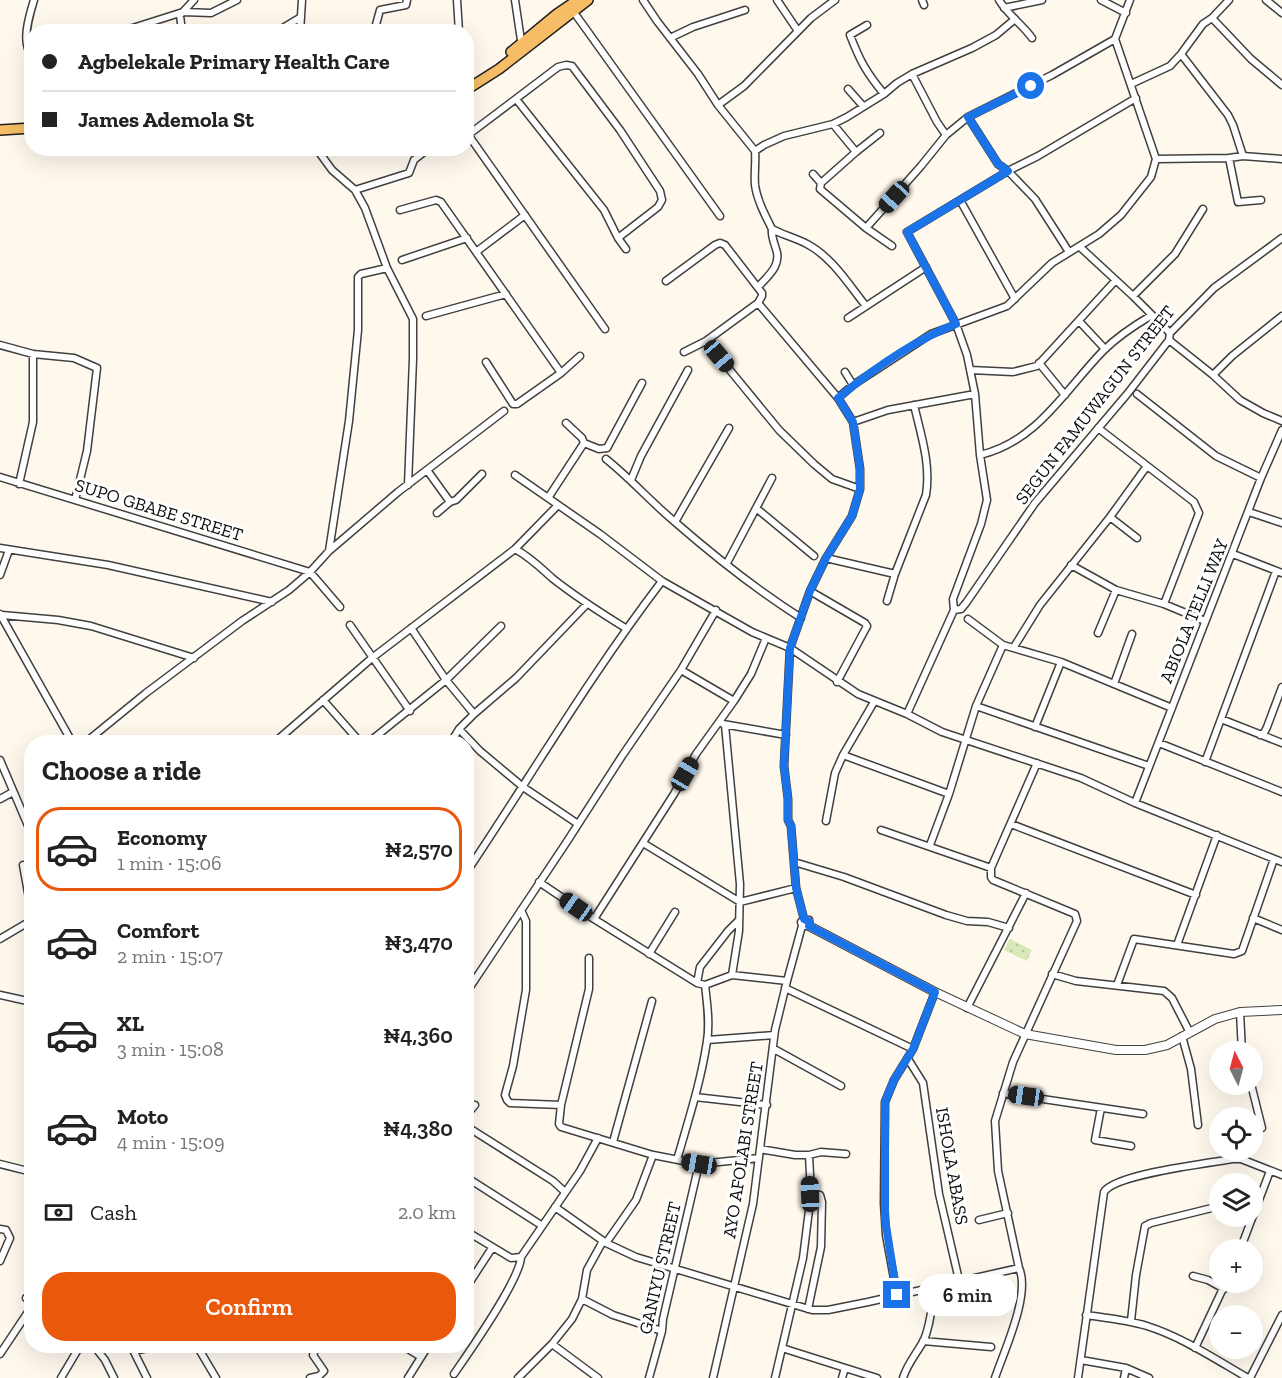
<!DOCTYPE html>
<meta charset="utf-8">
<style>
:root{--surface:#fff;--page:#f2f2f2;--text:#222;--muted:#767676;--line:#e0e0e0;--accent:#ea580c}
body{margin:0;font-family:"Zilla Slab",serif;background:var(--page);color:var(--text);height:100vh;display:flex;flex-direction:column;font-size:22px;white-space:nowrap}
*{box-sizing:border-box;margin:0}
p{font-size:20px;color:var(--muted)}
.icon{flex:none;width:33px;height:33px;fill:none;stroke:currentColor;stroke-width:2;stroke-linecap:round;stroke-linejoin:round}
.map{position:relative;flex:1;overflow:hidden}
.drawer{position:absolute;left:24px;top:735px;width:450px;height:618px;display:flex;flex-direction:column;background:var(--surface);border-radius:24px;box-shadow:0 6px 24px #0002}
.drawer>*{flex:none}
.hud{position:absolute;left:24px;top:24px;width:450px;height:132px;border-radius:24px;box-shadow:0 6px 24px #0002;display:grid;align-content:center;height:132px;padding:0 18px;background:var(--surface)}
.needle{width:39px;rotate:354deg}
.tools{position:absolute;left:1209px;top:1041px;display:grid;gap:12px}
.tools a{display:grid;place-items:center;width:54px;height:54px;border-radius:50%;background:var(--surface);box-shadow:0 6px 24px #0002;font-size:30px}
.end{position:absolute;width:27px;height:27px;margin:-14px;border:8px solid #1a73e8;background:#fff;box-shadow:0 0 0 3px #fff}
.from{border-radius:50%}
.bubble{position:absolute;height:42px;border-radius:21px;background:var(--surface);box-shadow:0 6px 24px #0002;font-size:20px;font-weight:600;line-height:42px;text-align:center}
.car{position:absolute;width:18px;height:36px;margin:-18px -9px;border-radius:8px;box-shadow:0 0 4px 2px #0007;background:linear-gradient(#222 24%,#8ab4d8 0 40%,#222 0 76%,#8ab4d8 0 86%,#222 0)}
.hud b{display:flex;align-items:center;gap:21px;height:57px;font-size:22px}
.hud b+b{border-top:2px solid var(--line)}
.hud i{width:15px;height:15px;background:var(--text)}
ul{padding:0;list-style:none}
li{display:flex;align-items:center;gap:18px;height:84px;margin:0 12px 9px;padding:0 6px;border:3px solid transparent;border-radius:24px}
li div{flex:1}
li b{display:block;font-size:22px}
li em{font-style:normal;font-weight:600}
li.current{border-color:var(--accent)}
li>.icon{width:54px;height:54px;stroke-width:1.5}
h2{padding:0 18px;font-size:27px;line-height:72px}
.pay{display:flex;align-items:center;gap:15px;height:66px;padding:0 18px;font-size:22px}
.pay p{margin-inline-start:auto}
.action{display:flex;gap:12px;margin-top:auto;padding:12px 18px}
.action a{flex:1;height:69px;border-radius:24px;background:var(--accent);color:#fff;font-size:24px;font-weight:600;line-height:69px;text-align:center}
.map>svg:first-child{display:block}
.grass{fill:url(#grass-dots)}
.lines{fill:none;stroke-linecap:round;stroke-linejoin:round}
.minor-casing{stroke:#404040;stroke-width:9}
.tertiary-casing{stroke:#404040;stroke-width:10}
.primary-casing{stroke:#1e1e1e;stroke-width:12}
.minor{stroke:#fff;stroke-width:6}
.tertiary{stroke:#fff;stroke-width:8}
.primary{stroke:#f6bd66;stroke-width:9}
.route{stroke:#1a73e8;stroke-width:8}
.labels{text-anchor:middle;stroke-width:6;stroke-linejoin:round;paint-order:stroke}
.street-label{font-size:18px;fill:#0d0d0d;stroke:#fff}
</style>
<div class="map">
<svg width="1282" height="1378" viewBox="0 0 1282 1378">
<defs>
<pattern id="grass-dots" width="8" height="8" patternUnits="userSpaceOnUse" patternTransform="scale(1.5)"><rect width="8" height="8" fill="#d8e8b8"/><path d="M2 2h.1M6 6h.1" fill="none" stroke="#b8c69d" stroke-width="1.8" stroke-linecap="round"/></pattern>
</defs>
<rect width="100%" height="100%" fill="#fff8ed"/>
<!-- grass -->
<path class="grass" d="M1010,939l22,11 -5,11 -23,-11z"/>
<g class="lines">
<!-- minor casing -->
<g class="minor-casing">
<path id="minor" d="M457,0l2,32
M515,0l7,47
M643,0l14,21 41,53 20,31 37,46
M777,0l21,31
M922,0l2,5
M999,0c9,15 23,24 33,38
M1101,0l25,13
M1266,0l16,13
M1004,8l38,-8
M573,11l147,205
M1212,18l39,41 31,26
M867,25l-17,10c10,26 16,37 34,59
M120,32l63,-20 28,1 26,-13
M182,32l-2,-17 14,-15
M276,32l25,-15
M300,32l2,-32
M374,32l6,-22 26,-5 1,-5
M670,38l23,-11 52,-17
M1181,54l47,61 5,10 10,31
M32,55c-12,-11 -2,-42 2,-55
M912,74l25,48 9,13
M1131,84l39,-18 11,-12 22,-30 9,-6 17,-18
M848,89l15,17
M516,99l88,111 14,28 8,11
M718,105l26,-19 67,-68 24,-18
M968,117l30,47 10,7 27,28 34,53
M833,124l23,28 -35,31 -1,6 46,39 26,18
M467,133l138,196
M468,135l90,-68 8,-2 6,1 48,64 40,61 2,9 -4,7 -40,31
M316,148l16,22 23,20 10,18 22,60 26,51v40l-5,126
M856,152l24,-19
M1229,158l9,44 23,-2
M1156,159l73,-1 14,-2 39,3
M813,174l8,9
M355,190l54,-17 5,-13 15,-12
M960,200l55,99
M400,210l36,-10 5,2 120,171
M866,228l55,-62 25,-31 22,-18 84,-42 63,-36
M1080,247l53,49 37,37
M476,252l49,-37
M402,260l65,-22
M666,281l49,-36 5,-2 5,2 37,48v3l-4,7 80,95 15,24 7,47v20l-8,27 -26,42 -16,33 -20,57 -6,118 4,33v21l3,6 5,62 8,31
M758,287c10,-11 24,-22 18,-38 -2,-7 -5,-13 -4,-20
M1133,296l42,-42 28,-45
M866,306c-17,-21 -34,-49 -59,-62 -11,-6 -24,-9 -35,-15 -7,-14 -15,-29 -17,-44 -1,-11 1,-23 0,-34l9,-6 20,-9 49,-12 14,-7 37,-23 13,-11 15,-9 60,-26 24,-13 19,-16
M426,316l80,-22
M848,318l78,-51
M1079,321l26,28
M1169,340l44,35 27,25 23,13 19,8
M706,341l73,89 35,34 18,15 28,10
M0,345l33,9 41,4 23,10 -10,83 -12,49
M684,352l22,-11 52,-38
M486,362l27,42h4l44,-31 19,-17
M1039,363l26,32
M970,370l43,2 24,-6 78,-85
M845,372l8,13
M1213,375l19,-19 50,-40
M1137,394l79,62 45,22
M838,398l15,-13 78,-51 76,-28 45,-43 47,-29 22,-19 30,-38 5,-18 -41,-120 15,-39
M853,422l35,-12 87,-16
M566,423l16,15 2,5 15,6 8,-1 35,-65
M1098,428l96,74 5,11 -35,91
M980,455c58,-14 84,-64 123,-104 14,-14 32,-26 49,-36
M606,459c25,20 45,43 69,63 39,34 82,68 126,96
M427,470l23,32 -13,11
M515,475l85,59 62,47 90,51 38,16 68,46 49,20 35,18 139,46 54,25 147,59
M0,477l310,95 30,35
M631,480l10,-24 47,-86
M19,484l14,-62v-68
M548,498l36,-55
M450,502l6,-2 26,-26
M756,508l58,48
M1249,512l33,11
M1110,517l27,21
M675,522l54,-94
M0,548l108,17 164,37
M515,549c15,8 25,18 37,29 24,19 49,35 75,51
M329,551l69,-59 106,-81
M1233,554l49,19
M826,558l69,16
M727,563l45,-85
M1071,565l45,25 48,14 41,17
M0,575l9,-25
M810,591l55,32 2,3 -30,56
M887,601l8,-27 31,-79c5,-31 -5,-60 -12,-90
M954,610l7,-1 5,-6 69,-100 93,-110 41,-53 1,-7 44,-45 68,-50
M0,614l72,128
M2,615l56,5 33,6 103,32
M968,619l35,26 58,17 111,46
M350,625l60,86
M411,628l35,52 55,-54
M1098,633l18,-43
M1014,647l26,-42 70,-88 37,-51
M681,670l53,31
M1114,684l18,-50
M323,700l37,42
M976,706l173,60
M907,714l47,-104 -1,-11 28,-75 6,-24 -7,-45 -5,-61 -8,-39 -11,-31 -49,-92 101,-61 30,-15 98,-58
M1221,719l61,24
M723,724l63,11
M1035,727l26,-65
M1260,735l4,-2 3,-6 15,-40
M86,742l60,-49 96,-72 47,-31 21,-18 19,-21 20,-130 9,-91v-53l3,-3 26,-6
M275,742l97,-84 143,-109 43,-44
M369,742l77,-62 28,34
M451,742l8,-13
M1159,743l123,49
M843,755l106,39
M0,760l32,75
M1205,762l71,-191
M0,799l13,-7
M1135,803l126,-325 21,-48
M826,821l9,-48 8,-18 31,-53
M578,824l-55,-37 -43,-36 -21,-22 15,-15 42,-36 71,-74
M1011,824l185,71
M881,830l110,38
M643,843l97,59 56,-14
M930,845l19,-51 27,-88 27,-61
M794,862l50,15 102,38 21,6 21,1 21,6
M23,865l9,50
M466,873c65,-97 125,-199 196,-292
M539,882l55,37 103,64 8,2 27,-10 7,-44 1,-47 -15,-159
M521,910l5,11v69l-13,76 -8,29 2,5 3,3 51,2
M1253,918l29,12
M594,919l80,-125 22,-40 38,-53 17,-27 15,-36
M0,939l32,-19
M1177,945l40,-110
M649,954l26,-42
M589,958v31l-28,116 -2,19 2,3 92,28 46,9 60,-6
M1052,974l24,7 88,10 8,7 17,33
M732,975l55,6
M697,983l3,-16 28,-36 11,-11
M1117,985l17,-46 100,15 8,-3 32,-92
M785,988l128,61
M466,993l100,-150 56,-87 59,-86 35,-60
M0,995l32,7
M967,1008l59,-115
M1240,1012l2,40
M1182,1036l9,33 7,56
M707,1040l67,-5
M774,1049l67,37
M908,1059l15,24 16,111 20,86
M1251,1084l11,44
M1003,1093l140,21
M695,1097l72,8
M1101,1108l-6,32 36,6
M466,1116l9,-11
M466,1126l87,55 12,11
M613,1142l39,-141
M760,1149l35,6h14l12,-3 25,2
M677,1160c11,-39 24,-78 30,-119 3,-18 0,-38 -2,-56
M0,1164l32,8
M466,1177l75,48
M555,1207l51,36 30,14 176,53h16l40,-8 151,-34
M979,1220l29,-7
M0,1229l6,1 4,8 -10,23
M466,1231l45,27 10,-1
M606,1243l30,-43 17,-45
M1240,1250l30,-79
M1193,1276l15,4 16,9
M466,1288l26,-40
M32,1293l-6,5 6,4
M897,1295l-11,-60 -2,-32 1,-101 9,-22 19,-31 22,-57
M582,1299l31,16 49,16
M808,1309l13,-62 1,-45 -2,-7 -9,-1
M1086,1315c21,3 41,5 61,11 35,11 68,33 101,52
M1131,1321l5,-46 9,-49 6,-3 69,-17
M923,1341l68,6
M552,1344l46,34
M94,1346l11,14 9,18
M131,1346l16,32
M403,1346l18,11
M782,1348l95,30
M1195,1348l31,-66
M134,1351l23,-5
M200,1351l16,27
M0,1354l32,-48
M1081,1360l45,8 23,10
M454,1374c15,-22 66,-94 67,-117l59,-86 18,-33
M61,1378l19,-32
M310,1378l9,-2 5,-5 -11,-16 4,-9
M408,1378l20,-32
M518,1378l34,-34 20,-25 10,-20 5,-29 16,-29
M649,1378l13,-47 1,-12 36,-155
M713,1378l40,-174 22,-174 12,-49 15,-55 -1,-4 3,-3 5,1v6h-7
M775,1378l28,-120 8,-64 -2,-39
M842,1378l3,-10
M903,1378c4,-14 14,-25 21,-38 7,-17 8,-35 11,-53
M995,1378c9,-27 36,-84 24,-110l-21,-97 -3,-50 18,-59 64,-141 -2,-7 -82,-34 -2,-3v-9l46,-105
M1078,1378l26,-186c11,-18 105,-29 129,-33h8l41,16
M1124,1378l2,-10
M1250,1378l32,-63"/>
</g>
<!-- tertiary casing -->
<g class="tertiary-casing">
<path id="tertiary" d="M809,926l126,66 90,42 91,16h29l22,-5 48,-26 25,-7 42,-2"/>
</g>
<!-- primary casing -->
<g class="primary-casing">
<path id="primary" d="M511,52l46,-38 19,-13
M466,90l33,-21 89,-69
M0,130l32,-2"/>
</g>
<!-- minor -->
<use href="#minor" class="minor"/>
<!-- tertiary -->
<use href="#tertiary" class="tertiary"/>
<!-- primary -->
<use href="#primary" class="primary"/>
</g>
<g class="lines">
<!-- route -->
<path class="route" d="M897,1295l-12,-76v-117l9,-22 19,-31 22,-57 -126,-66 1,-4 -6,-3 -8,-31 -5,-62 -3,-6v-21l-4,-33 6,-118 20,-57 16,-33 26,-42 8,-27v-20l-7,-47 -15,-24c34,-28 77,-58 118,-74l-49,-92 101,-61 -10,-7 -30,-47 63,-31"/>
</g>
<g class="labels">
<!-- street labels -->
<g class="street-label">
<text transform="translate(1095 405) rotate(-52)" y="6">SEGUN FAMUWAGUN STREET</text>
<text transform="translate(159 510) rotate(17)" y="6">SUPO GBABE STREET</text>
<text transform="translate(1194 611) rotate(-68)" y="6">ABIOLA TELLI WAY</text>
<text transform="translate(743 1150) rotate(-81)" y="6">AYO AFOLABI STREET</text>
<text transform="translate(952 1166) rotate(80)" y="6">ISHOLA ABASS</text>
<text transform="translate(660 1268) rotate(-77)" y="6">GANIYU STREET</text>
</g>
</g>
</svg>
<div class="tools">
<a><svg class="needle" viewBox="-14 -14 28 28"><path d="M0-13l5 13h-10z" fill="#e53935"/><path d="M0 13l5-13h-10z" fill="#767676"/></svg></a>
<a><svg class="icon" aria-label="locate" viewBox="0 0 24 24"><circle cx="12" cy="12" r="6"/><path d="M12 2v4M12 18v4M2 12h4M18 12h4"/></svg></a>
<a><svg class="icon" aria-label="layers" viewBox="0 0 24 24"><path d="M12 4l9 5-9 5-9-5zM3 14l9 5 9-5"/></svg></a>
<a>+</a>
<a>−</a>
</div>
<i class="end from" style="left:1031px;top:86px"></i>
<i class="end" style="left:897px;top:1295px"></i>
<div class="bubble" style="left:918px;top:1274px;width:99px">6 min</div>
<i class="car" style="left:894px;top:197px;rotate:222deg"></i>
<i class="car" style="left:719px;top:356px;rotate:140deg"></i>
<i class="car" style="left:685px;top:774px;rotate:30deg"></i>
<i class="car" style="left:576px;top:907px;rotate:305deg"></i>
<i class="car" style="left:1026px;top:1096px;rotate:278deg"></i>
<i class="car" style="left:699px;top:1164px;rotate:280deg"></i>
<i class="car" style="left:810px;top:1194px;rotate:358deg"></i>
<div class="hud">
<b><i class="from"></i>Agbelekale Primary Health Care</b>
<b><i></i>James Ademola St</b>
</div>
<section class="drawer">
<h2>Choose a ride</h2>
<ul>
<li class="current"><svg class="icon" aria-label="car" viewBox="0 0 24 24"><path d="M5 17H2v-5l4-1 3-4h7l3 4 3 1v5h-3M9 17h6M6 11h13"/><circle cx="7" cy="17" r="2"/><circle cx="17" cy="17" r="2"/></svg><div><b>Economy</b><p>1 min · 15:06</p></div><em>₦2,570</em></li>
<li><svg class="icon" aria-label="car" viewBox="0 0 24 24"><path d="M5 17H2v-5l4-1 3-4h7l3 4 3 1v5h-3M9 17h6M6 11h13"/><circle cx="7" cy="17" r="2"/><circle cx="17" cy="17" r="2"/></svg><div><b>Comfort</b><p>2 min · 15:07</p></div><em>₦3,470</em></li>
<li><svg class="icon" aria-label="car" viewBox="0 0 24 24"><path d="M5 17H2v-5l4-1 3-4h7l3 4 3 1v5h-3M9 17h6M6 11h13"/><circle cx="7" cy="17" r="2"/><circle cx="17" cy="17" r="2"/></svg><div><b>XL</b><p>3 min · 15:08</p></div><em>₦4,360</em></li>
<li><svg class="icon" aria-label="car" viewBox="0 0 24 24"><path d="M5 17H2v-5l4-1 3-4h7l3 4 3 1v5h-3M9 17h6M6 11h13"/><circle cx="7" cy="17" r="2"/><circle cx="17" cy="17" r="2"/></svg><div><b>Moto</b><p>4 min · 15:09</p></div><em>₦4,380</em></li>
</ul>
<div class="pay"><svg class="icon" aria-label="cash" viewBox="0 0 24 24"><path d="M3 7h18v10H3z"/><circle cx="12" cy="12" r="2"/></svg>Cash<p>2.0 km</p></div>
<div class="action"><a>Confirm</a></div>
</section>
</div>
